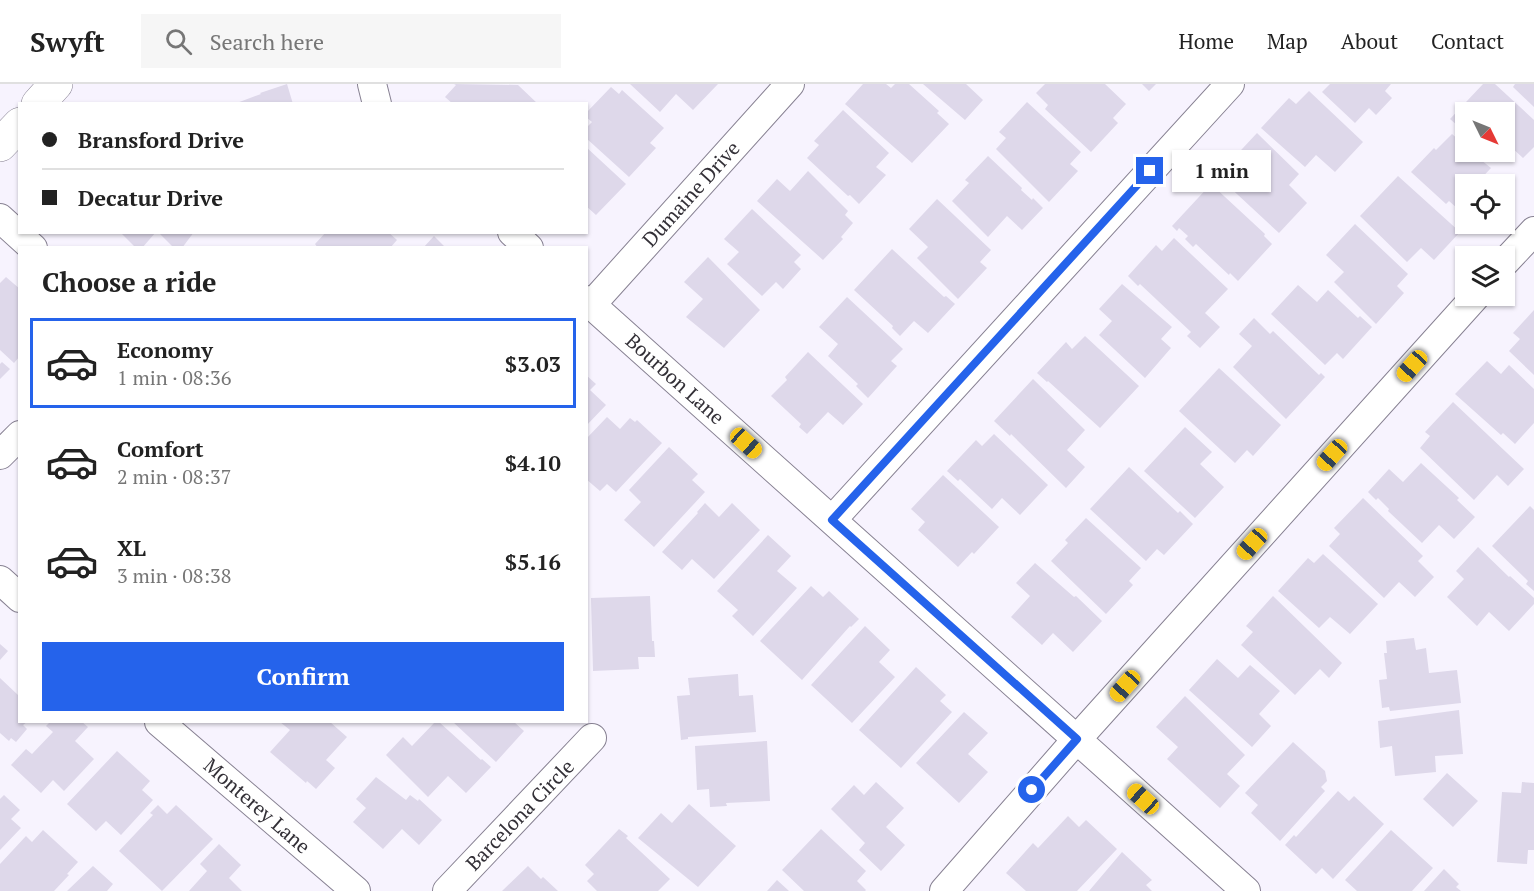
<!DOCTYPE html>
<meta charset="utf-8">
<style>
:root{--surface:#fff;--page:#f6f6f6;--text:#222;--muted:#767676;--line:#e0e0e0;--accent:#2563eb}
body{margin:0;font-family:"PT Serif",serif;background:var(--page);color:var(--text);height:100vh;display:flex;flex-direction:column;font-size:22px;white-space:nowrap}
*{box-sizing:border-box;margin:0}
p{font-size:20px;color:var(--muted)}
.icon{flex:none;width:33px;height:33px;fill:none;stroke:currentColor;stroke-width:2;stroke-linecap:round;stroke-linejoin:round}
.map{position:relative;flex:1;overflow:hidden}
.details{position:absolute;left:18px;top:162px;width:570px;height:477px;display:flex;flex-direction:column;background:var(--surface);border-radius:0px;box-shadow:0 2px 4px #0004}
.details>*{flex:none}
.top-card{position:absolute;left:18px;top:18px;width:570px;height:132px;border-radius:0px;box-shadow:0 2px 4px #0004;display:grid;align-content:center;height:132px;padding:0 24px;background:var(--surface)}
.needle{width:39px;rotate:133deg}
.buttons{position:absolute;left:1455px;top:18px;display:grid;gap:12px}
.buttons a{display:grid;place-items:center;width:60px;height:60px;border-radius:0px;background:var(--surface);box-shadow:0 2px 4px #0004;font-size:30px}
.end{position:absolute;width:27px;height:27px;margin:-14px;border:8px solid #2563eb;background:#fff;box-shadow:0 0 0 3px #fff}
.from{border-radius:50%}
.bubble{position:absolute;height:42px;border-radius:0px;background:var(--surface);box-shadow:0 2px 4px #0004;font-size:20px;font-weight:700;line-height:42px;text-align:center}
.car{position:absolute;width:18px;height:36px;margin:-18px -9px;border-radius:8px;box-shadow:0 0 4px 2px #0007;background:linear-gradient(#f5c518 24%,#345 0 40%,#f5c518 0 76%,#345 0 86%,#f5c518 0)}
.top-card b{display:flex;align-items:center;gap:21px;height:57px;font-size:22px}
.top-card b+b{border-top:2px solid var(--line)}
.top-card i{width:15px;height:15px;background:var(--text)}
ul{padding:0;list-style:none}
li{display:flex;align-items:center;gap:18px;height:90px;margin:0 12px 9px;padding:0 12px;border:3px solid transparent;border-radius:0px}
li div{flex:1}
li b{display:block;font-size:22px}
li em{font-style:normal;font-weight:700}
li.active{border-color:var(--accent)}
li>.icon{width:54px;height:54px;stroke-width:1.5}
h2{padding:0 24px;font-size:27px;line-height:72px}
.cta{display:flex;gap:12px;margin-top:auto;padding:12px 24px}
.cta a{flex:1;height:69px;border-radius:0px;background:var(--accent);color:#fff;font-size:24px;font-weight:700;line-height:69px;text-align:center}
header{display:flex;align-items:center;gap:36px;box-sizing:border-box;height:84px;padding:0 30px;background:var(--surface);border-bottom:2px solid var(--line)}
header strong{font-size:28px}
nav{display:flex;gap:33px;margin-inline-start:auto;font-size:21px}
.search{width:420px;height:54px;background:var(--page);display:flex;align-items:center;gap:15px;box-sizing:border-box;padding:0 21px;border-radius:0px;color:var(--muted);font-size:22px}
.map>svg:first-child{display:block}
.building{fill:#ded8ea}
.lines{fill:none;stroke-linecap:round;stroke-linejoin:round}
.street-casing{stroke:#878192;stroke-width:30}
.secondary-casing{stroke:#878192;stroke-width:34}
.street{stroke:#fff;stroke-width:28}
.secondary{stroke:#fff;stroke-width:33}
.route{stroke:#2563eb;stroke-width:8}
.labels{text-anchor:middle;stroke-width:4.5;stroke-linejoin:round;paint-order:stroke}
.street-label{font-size:20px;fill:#333037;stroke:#fff}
</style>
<header>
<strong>Swyft</strong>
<div class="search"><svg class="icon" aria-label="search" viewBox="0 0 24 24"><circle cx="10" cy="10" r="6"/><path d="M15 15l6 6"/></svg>Search here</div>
<nav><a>Home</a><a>Map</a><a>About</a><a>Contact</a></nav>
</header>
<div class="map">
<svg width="1534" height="807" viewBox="0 0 1534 807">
<rect width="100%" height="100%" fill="#f7f3fe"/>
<!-- building -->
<path class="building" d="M287,0l6,20h-59l27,-10 -1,-1z
M454,0l64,1 20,19h-85l-8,-7 11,-12z
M630,0h88l-25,26 -17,-16 -16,18z
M863,0h23l5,4 4,-4h14l30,27 -2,2 12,11 -37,39 -67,-59z
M923,0h43l17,16 -18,20z
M1045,0h60l21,20 -13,14 5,5 -27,29 -46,-43 3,-4 -12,-12z
M1142,0h14l-7,7z
M1330,0h61l-6,7 7,7 -16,17 -7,-7 -14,15 -33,-31z
M1483,0h12l39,36v27l-11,11 -13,-12 -14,15 -11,-9h19v-40h-38v21l-16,-14z
M1515,0h19v23l-21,-20z
M611,3l8,7 3,-4 42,38 -14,15 6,5 -27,29 -43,-39v-10l6,-6 -6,-5v-4z
M1309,7l54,51 -28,30 -19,-17 -11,12 -44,-39 28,-30 7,6z
M1027,18l54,50 -11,12 8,7 -29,31 -53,-53 10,-11 -7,-6z
M843,26l46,43 -13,14 10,8 -27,29 -9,-9 -2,1 -41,-38 12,-13 -5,-4z
M1257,49l42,41 -10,11 18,18 -28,30 -55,-51 11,-11 -7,-7z
M1452,50l14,12v6h5l20,16 -15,16h-10v32l-17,-15 -3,3 -35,-32 23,-24 2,2z
M586,63l40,37 -30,31 -10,-9z
M988,72l34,32 -1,2 11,10 1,-2 10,10 -21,22 -15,-14 -19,21 -36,-36 17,-18 -4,-3z
M808,87l40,40 -3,4 8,8 -12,14 2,2 -20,21 -66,-59 20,-22 13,12z
M1398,92l62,56 -26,28 -13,-12 -14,14 -47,-46z
M1211,100l54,50 -1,2 8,8 -34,37 -8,-8 -1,2 -33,-31 -3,3 -8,-8 3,-3 -9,-8 -2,3 -5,-5z
M937,115l54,51 -11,12 7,6 -29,31 -41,-41 11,-11 -19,-18z
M752,125l49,46 -7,7 7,7 -18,20 -7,-7 -14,14 -35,-32 12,-12 -15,-13z
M1355,140l53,50 -11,12 7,7 -28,31 -42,-42 10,-10 -18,-17z
M120,148h36l-14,16h-6z
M158,148h36l-12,16h-8z
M326,148h62l9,8 -7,8h-72l-3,-4z
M434,152l12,12h-23z
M1174,154l54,51 -23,24 15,14 -20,21 -13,-12 4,-4 -51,-48 -2,2 -10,-10 28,-31 6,6z
M892,165l52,48 2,-1 9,8 -27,29 -14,-12 -14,15 -8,-8 1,-2 -39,-36z
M708,173l52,53 -36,38 -38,-31 17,-18 -19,-17z
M6,193l14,12v33l-2,2 2,1v31l-6,7 -14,-13v-67z
M1122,200l50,43 -11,12 10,9 -26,30 -46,-43 13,-14 -13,-12z
M1298,201l19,17 11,-12 30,28 2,-2 12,11 -29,32 -6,-6 -12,12 -54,-51z
M847,213l56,52 -12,12 6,5 -29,32 -12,-12 2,-2 -30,-28 10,-12 -19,-17z
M1534,226v65l-25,-24 11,-12 -7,-6z
M1254,234l16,16 3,-3 46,44 2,-2 4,4 -39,42 -53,-52 19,-21 -13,-12z
M1085,252l54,50 -39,42 -52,-47 -1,1 -10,-9 29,-31 6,7z
M808,268l55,52 -20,21 -15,-13 -21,22 -8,-7 2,-3 -30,-28 16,-16 -2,-3z
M1487,277l14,13 8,-9 25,24v34l-19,21 -12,-11 -2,2 -46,-41z
M2,278l8,7 -10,10v-15z
M1219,284l62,57 -28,31 -6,-6 -12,13 -56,-52z
M586,291l10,9 -6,6 16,15 -20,21z
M1033,295l52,51 -18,20 18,17 -19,21 -55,-54 -1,2 -16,-15z
M1453,318l71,67 -16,17 -11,-11 -23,25 -54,-52 10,-12 -5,-4z
M607,333l13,12 10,-11 5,4 2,-2 25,23 -46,49 -9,-8 -7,7 -14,-12v-40z
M1185,343l27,25 -12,12 24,23 -29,31 -51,-47z
M994,350l54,51 -28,30 -18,-17 -10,11 -32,-30 -2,2 -11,-10 29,-31 6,6z
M669,363l29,27 -6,6 13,12 -51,55 -30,-27 17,-18 -12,-12z
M1421,379l38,35 -2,2 18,17 -21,22 -15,-14 -17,18 -34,-32 1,-2 -11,-11 -2,2 -8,-8 21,-23 14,13z
M1129,383l49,46 2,-2 13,13 -29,31 -7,-6 -11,12 -56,-52z
M943,391l56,52 -25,27 -2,-2 -14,15 -40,-37 7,-8 -14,-13z
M1363,414l60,58 -5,5 16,16 -19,20 -16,-15 -15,16 -55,-52 11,-12 -6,-6z
M705,419l14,14 13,-14 28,27 -46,49 -22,-20 -10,11 -20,-18 36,-39 -1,-1z
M1530,422l4,4v81l-8,-7 2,-3 -36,-35z
M1086,434l55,50 -12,13 4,4 -27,29 -55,-53 17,-18 -3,-3z
M768,451l23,21 -14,15 20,17 -44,48 -21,-20 6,-6 -21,-19z
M1478,463l31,30 1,-1 24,22v6l-25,27 -20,-19 -12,14 -30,-29 17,-18 -8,-8z
M1323,470l55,50 -28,30 -20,-17 -11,11 -41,-37 30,-33 6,5z
M1035,479l39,34 2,-1 26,25 -29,31 -20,-19 -11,12 -31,-28 19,-21 -14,-13z
M811,502l12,11 6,-6 30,28 -8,8 -1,-1 -48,54 -42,-39z
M650,512l2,45h2l1,16h-17l1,12 -46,2 -2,-73z
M1273,512l69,67 -13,15 -9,-9 -25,26 -54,-50 12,-13 -7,-6z
M865,542l25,24 -11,12 16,15 -43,46 -41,-38z
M1414,554l2,12 10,-2 3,25 28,-3 4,33 -71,8 -1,-4 -7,1 -3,-28 8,-1 -3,-26h3l-1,-12z
M0,560l8,7 -8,9z
M1217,575l21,19 12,-13 30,26 -21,23 12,12 -19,21 -63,-57z
M916,583l30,28 -6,6 12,11 -51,56 -42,-38z
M738,590l1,22 14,-1 3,37 -68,5v2l-7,1 -4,-44 13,-1 -2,-17z
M0,594l18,17 2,-3v30h7l-4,3 4,4 -11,13 -5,-4 -2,3 -9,-8z
M1185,612l60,59 -18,19 13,12 -20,22 -53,-49 11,-12 -22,-20z
M1459,626l4,44 -28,2 1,16 -41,4 -3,-30 -12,2 -2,-27z
M964,628l24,21 -20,21 20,18 -29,31 -43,-40z
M50,638h32l6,5 -13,14 19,18 -30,32 -11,-11 -12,13 -30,-28 15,-16 6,5 21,-22 -7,-6z
M280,638h50l17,15 -21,23 9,8 -19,21 -9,-8 -1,2 -36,-31 20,-22z
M435,638h4l42,38 1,-1 9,8 -25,26 -18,-17 -20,21 -42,-42 17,-18 9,9z
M453,638h61l10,9 -28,31z
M767,657l3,60 -44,2 1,3 -17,1 -1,-18 -12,1 -2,-44z
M1293,658l32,29 2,10 -6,6 4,4 -45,50 -29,-28 7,-8 -13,-12z
M117,667l33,30 -8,9 11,10 -32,35 -15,-14 -10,10 -29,-27z
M1447,689l31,28 -25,26 -30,-28z
M376,693l30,23 4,-5 8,6 1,-2 23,21 -23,25 -17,-16 -19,20 -30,-27 13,-14 -10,-9z
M876,698l28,26 -18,19 19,18 -24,26 -22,-21 6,-7 -34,-34 23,-24 10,10z
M1522,698l12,1v67h-6l-1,14 -30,-2 5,-70 19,1z
M1338,707l11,10 5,-5 30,28 -51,55 -11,-11 -6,6 -31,-29 9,-10 2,2z
M4,711l16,15 -9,9 10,9 -21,22v-51z
M689,720l47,42 -38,41 -60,-49 23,-25 11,10z
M158,721l9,9 9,-9 37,34 -51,52 -43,-40 34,-36 -3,-2z
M1068,732l11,11 7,-7 31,29 -40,42h-51l-20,-18 27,-30 5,5z
M619,745l9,7 -2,2 44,41 -12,12h-61l-10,-10 7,-7 -9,-9z
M821,745l45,42 -9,10 9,9 -1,1h-61l-22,-21z
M43,746l35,32 -11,12 2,1 -15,16h-54v-27l26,-28 6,6z
M1391,746l42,38 -21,23h-55l-12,-11z
M219,760l22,21 -12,13 13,13h-53l18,-20 -7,-7z
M1122,768l30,28 -6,5 6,6h-63z
M93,782l20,18 -6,7h-40z
M528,782l13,13 2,-2 15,14h-56z
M1444,785l15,15 -3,3 5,4h-37z
M777,796l12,11h-22z"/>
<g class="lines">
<!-- street casing -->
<g class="street-casing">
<path id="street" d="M372,0l5,20
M0,134l33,30
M512,148l17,16
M1504,179l30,-32
M586,216l660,591
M592,220l198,-220
M0,371l20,-20
M832,436l398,-436
M0,496l20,18
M159,638l197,169
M447,807l145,-153
M944,807l133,-152 399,-443"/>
</g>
<!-- secondary casing -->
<g class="secondary-casing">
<path id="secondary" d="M38,20l18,-20
M0,61l20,-21"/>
</g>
<!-- street -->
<use href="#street" class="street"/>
<!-- secondary -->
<use href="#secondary" class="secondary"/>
</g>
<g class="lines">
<!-- route -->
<path class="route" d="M1032,706l45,-51 -245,-219 318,-349"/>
</g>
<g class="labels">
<!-- street labels -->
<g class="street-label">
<text transform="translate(691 110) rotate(-48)" y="7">Dumaine Drive</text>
<text transform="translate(675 295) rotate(42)" y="7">Bourbon Lane</text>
<text transform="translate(257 722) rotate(41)" y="7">Monterey Lane</text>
<text transform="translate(520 731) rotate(-46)" y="7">Barcelona Circle</text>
</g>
</g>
</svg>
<div class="buttons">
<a><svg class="needle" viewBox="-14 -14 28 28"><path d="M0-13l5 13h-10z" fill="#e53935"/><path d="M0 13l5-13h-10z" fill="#767676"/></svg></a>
<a><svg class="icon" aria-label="locate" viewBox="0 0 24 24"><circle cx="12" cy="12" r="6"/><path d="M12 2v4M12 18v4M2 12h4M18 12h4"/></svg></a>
<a><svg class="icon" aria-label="layers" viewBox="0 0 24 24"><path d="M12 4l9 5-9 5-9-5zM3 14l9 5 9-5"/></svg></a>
</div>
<i class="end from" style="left:1032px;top:706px"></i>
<i class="end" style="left:1150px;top:87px"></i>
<div class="bubble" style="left:1172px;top:66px;width:99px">1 min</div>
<i class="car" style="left:1412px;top:282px;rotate:222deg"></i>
<i class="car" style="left:746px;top:359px;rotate:132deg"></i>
<i class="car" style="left:1332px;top:371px;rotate:222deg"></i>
<i class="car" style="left:1252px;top:460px;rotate:222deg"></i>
<i class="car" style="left:1125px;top:602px;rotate:222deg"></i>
<i class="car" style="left:1143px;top:715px;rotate:312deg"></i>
<div class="top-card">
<b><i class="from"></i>Bransford Drive</b>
<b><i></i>Decatur Drive</b>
</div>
<section class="details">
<h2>Choose a ride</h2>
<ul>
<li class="active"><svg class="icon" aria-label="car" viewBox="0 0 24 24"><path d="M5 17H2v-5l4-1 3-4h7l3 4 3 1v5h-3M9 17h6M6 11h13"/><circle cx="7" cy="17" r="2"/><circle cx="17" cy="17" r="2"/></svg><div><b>Economy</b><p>1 min · 08:36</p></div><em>$3.03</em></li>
<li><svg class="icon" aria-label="car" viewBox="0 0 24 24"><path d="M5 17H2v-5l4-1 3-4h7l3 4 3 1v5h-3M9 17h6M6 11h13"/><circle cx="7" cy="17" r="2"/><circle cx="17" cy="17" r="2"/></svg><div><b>Comfort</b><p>2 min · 08:37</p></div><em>$4.10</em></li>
<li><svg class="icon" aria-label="car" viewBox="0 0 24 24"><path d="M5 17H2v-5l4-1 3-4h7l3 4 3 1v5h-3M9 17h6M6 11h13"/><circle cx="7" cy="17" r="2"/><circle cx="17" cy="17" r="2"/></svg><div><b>XL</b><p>3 min · 08:38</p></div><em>$5.16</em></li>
</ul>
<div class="cta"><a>Confirm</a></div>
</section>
</div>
